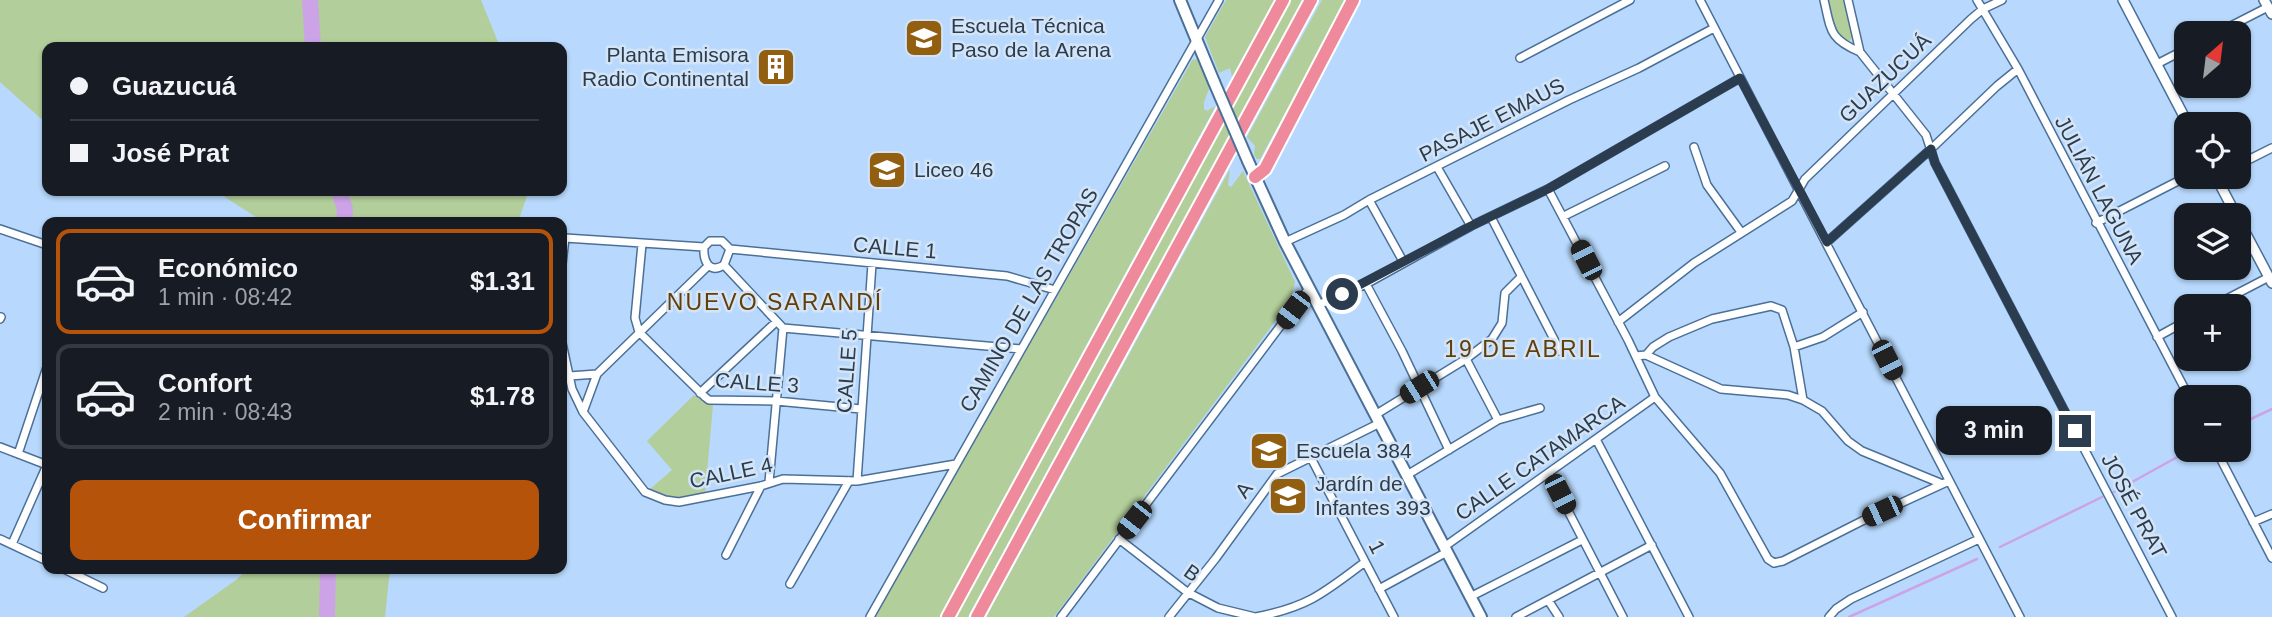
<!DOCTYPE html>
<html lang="es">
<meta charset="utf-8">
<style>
:root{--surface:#171b24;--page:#20242c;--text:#f1f3f6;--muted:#9ea1a6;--line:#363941;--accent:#b45309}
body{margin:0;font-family:Arial,sans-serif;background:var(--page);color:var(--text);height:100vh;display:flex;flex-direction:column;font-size:26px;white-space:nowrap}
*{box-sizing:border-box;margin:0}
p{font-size:23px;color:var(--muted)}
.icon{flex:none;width:38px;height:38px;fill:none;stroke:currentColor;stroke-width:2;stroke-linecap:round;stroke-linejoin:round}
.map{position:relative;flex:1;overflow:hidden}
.sheet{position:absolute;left:42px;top:217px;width:525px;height:357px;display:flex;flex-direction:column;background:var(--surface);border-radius:14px;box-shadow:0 2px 5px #0004}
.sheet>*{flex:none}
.banner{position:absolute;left:42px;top:42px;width:525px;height:154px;border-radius:14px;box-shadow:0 2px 5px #0004;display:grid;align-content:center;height:154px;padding:0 28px;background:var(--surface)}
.needle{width:46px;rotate:28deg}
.fabs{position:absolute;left:2174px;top:21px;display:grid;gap:14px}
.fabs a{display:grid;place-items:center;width:77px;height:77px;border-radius:14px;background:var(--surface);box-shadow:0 2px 5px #0004;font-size:35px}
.end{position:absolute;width:32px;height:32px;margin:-16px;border:9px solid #2b3c4e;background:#fff;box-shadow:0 0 0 4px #fff}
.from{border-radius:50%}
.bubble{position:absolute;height:49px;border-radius:14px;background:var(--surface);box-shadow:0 2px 5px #0004;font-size:23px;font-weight:700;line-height:49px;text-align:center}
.car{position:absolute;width:21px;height:42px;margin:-21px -10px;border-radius:9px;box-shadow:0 0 5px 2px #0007;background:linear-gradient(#222 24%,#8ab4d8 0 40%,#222 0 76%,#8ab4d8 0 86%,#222 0)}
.banner b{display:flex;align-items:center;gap:24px;height:66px;font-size:26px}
.banner b+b{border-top:2px solid var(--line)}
.banner i{width:18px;height:18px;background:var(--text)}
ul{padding:12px 0 0;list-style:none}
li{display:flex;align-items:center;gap:21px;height:105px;margin:0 14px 10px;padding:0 14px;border:4px solid var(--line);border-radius:14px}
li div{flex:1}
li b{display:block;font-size:26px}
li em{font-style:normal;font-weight:700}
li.on{border-color:var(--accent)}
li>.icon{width:63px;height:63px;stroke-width:1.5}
.button{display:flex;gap:14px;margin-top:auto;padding:14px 28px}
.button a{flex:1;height:80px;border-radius:14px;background:var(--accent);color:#fff;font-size:28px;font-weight:700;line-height:80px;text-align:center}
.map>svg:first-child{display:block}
.green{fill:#b2ce9a}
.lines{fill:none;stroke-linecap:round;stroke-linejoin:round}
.stream{stroke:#cba3e6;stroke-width:2.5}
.river{stroke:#cba3e6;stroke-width:16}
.minor-casing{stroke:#4b7098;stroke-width:10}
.tertiary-casing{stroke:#4b7098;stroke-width:12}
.secondary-casing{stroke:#4b7098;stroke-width:14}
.trunk-casing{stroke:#fff;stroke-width:16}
.minor{stroke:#fff;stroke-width:7}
.tertiary{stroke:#fff;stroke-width:9}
.secondary{stroke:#fff;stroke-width:10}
.trunk{stroke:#ee8a9b;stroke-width:12}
.secondary-bridge-casing{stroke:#4b7098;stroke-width:14;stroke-linecap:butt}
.secondary-bridge{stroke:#fff;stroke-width:10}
.route{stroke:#2b3c4e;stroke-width:9}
.labels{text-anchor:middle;stroke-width:5;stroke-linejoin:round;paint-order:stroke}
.poi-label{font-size:21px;fill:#2b3c4e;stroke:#d4e4f7;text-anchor:start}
.street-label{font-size:21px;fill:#2b3c4e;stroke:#d4e4f7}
.neighbourhood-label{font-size:23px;letter-spacing:2px;fill:#623f0a;stroke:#d4e4f7}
</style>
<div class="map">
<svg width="2272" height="617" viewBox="0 0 2272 617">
<rect width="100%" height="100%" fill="#b8d9fd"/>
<!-- green -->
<path class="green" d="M0,0h481l19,47h-453v77l-47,-42z
M1226,0h49l-43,77 -2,-9 -11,5 -14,-36z
M1289,0h16l-337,617h-15z
M1322,0h25l-87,159h-3l-3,-4 1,-9 -8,-9z
M1828,0h18l8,36 -6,6c-16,-9 -17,-26 -20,-42z
M1198,59l11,30 -5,13v7l3,2 8,-5 -2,5 -273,506h-66l315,-551 3,-6z
M1230,169l-2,16 3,2 12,-16 52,111 -4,18 -237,317h-68z
M198,191h330v2l-10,29h-254l-44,-28z
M694,395l12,8 7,2 -8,90c-18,2 -40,7 -55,-6l22,-19 -25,-29z
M248,569h142l-5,48h-201l52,-37z"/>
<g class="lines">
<!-- stream -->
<path class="stream" d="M2238,425l34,-16
M2114,492l76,-42
M2000,547l102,-50
M1849,617l128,-58"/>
<!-- river -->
<path class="river" d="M310,0l3,47
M339,191l6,18 -1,13
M327,617l1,-48"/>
<!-- minor casing -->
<g class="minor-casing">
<path id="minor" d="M1700,0l320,617
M1824,0c7,30 5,39 36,52
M1848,0l12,52 66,83 9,28 237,454
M1977,0l41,69 171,328
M2217,33l51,-26
M1520,58l110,-58
M2157,64l29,-15
M1694,147l13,38 34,47
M2238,165l34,-17
M1437,167l34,59
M1548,189l80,151 27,57 65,76 48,86 6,4 9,-2 79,-40 87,-40
M1369,200l35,63
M1564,216l101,-50
M1491,217l69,134
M2096,223l90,-46
M0,229l47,16
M1285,242l59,-27 25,-15 200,-100 70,-32 75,-40
M1827,242l104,-93 66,-63 21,-17
M642,244l-7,74 4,14 66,65 4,3 67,1 85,8
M704,247c-1,14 5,27 20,18l6,-16
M704,247l6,-6h12l8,8
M730,249l277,27 48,14
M562,264l3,-26 139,9
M724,265l59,63 238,21
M1366,284l36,67 47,99
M1318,305l48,-21 105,-58 77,-37 192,-111
M2213,306l56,-29
M0,319l1,-2
M1618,322l76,-59 98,-62 13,-22 166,-160 12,-10 19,-9
M2157,337l29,-16
M562,343l10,46 11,23 62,80 20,8 14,2 82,-16 22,-7 74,2 99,-17
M1794,347l29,-10 40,-25
M1646,355l7,-8 16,-10 43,-18 59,-13 11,4 12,37 9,53
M1636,356l10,-1 75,34 67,6 15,5 19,11 26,30 14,10 78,32
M1466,359l32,61
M569,376l28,-2 111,-108
M700,393l76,-71
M583,412l14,-38
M1375,415l91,-56 26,-20 10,-16 3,-30 16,-16
M1597,441l92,176
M0,447l47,18
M2216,450l56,108
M18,454l29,-87
M1310,456l84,161
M1549,474l74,143
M1407,475l91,-55 42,-12
M857,481l15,-217
M769,482l14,-154
M2253,522l19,-8
M0,539l47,22
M1119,539l68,53 31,16 37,9
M12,544l35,-79
M1444,547l211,-150
M726,555l35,-69
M64,569l39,19
M790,584l59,-103
M1379,589l68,-37
M1470,597l112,-57
M1548,600l11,17
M870,617l349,-617
M1061,617l248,-329
M1169,617l47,-59 61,-84 103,-51
M1256,617c52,-10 68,-24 109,-55
M1516,617l136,-72
M1829,617l7,-8 15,-10 128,-60"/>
</g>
<!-- tertiary casing -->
<g class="tertiary-casing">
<path id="tertiary" d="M2123,0l65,124
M2264,0l8,14
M2216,177l20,38
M2238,219l34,64"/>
</g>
<!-- secondary casing -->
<g class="secondary-casing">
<path id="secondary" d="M1180,0l34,82
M1248,161l37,81 196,375"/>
</g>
<!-- trunk casing -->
<g class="trunk-casing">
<path id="trunk" d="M1255,177l10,-8 88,-169
M948,617l335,-617
M977,617l334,-617"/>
</g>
<!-- minor -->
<use href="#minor" class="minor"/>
<!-- tertiary -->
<use href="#tertiary" class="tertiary"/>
<!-- secondary -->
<use href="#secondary" class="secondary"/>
<!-- trunk -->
<use href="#trunk" class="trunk"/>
<!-- secondary-bridge casing -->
<g class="secondary-bridge-casing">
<path id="secondary-bridge" d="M1214,82l34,79"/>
</g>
<!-- secondary-bridge -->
<use href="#secondary-bridge" class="secondary-bridge"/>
</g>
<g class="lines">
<!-- route -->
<path class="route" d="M1342,294l129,-68 77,-37 192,-111 87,164 104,-93 4,14 140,268"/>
</g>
<!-- icons -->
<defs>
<g id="school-square" transform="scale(2.0125)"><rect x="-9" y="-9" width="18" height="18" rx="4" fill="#925f11" stroke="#d4e4f7"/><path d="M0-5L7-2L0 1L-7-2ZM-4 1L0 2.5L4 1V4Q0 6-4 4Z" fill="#fff"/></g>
<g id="building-square" transform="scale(2.0125)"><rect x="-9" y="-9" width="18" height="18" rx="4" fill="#925f11" stroke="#d4e4f7"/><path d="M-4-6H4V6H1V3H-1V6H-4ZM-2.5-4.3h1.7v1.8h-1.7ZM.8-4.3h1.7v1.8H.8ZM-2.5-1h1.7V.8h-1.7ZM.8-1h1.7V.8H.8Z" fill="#fff"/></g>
</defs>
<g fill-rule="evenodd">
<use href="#school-square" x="924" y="38"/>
<use href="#building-square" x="776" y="67"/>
<use href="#school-square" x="887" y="170"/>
<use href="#school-square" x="1269" y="451"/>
<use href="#school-square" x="1288" y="496"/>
</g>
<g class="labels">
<!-- poi labels -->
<g class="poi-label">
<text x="951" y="33">Escuela Técnica<tspan x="951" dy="24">Paso de la Arena</tspan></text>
<text x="749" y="62" text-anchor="end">Planta Emisora<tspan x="749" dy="24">Radio Continental</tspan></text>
<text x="914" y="177">Liceo 46</text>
<text x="1296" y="458">Escuela 384</text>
<text x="1315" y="491">Jardín de<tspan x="1315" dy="24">Infantes 393</tspan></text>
</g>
<!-- street labels -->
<g class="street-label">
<text transform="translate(1885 78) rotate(-44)" y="7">GUAZUCUÁ</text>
<text transform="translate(1492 120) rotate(-27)" y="7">PASAJE EMAUS</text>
<text transform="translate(2099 190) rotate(62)" y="7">JULIÁN LAGUNA</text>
<text transform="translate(895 248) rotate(5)" y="7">CALLE 1</text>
<text transform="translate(1029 300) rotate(-60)" y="7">CAMINO DE LAS TROPAS</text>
<text transform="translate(847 371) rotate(-86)" y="7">CALLE 5</text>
<text transform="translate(757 383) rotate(4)" y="7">CALLE 3</text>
<text transform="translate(1540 458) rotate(-35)" y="7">CALLE CATAMARCA</text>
<text transform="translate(731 473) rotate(-12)" y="7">CALLE 4</text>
<text transform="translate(1244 490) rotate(-54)" y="7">A</text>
<text transform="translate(2134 506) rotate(62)" y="7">JOSÉ PRAT</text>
<text transform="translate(1377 547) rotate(63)" y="7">1</text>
<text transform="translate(1192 573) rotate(35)" y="7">B</text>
</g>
<!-- neighbourhood labels -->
<g class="neighbourhood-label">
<text x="775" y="310">NUEVO SARANDÍ</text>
<text x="1523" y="357">19 DE ABRIL</text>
</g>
</g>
</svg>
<div class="fabs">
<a><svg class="needle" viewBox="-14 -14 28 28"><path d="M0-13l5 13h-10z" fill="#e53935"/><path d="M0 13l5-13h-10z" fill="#9ea1a6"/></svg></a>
<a><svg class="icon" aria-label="locate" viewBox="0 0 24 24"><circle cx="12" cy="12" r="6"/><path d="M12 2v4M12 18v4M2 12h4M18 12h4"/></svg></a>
<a><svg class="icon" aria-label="layers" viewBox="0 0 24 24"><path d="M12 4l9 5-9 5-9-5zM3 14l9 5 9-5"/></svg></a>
<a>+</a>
<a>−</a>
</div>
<i class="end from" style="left:1342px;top:294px"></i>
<i class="end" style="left:2075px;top:431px"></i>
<div class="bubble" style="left:1936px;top:406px;width:116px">3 min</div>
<i class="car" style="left:1586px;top:260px;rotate:333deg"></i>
<i class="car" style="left:1293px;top:310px;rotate:217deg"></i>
<i class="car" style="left:1887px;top:360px;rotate:153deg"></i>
<i class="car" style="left:1419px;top:387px;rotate:238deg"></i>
<i class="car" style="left:1560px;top:494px;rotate:153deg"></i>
<i class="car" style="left:1882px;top:511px;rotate:245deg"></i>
<i class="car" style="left:1134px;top:520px;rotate:218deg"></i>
<div class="banner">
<b><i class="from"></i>Guazucuá</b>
<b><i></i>José Prat</b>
</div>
<section class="sheet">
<ul>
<li class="on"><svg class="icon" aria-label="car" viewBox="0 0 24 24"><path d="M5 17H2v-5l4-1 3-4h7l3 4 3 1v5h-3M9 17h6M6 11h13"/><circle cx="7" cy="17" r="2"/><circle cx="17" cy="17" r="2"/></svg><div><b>Económico</b><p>1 min · 08:42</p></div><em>$1.31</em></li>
<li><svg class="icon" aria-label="car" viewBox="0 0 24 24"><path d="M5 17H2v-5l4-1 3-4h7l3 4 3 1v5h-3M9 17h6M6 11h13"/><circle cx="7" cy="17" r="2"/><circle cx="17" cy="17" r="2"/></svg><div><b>Confort</b><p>2 min · 08:43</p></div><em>$1.78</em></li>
</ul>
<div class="button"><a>Confirmar</a></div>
</section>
</div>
